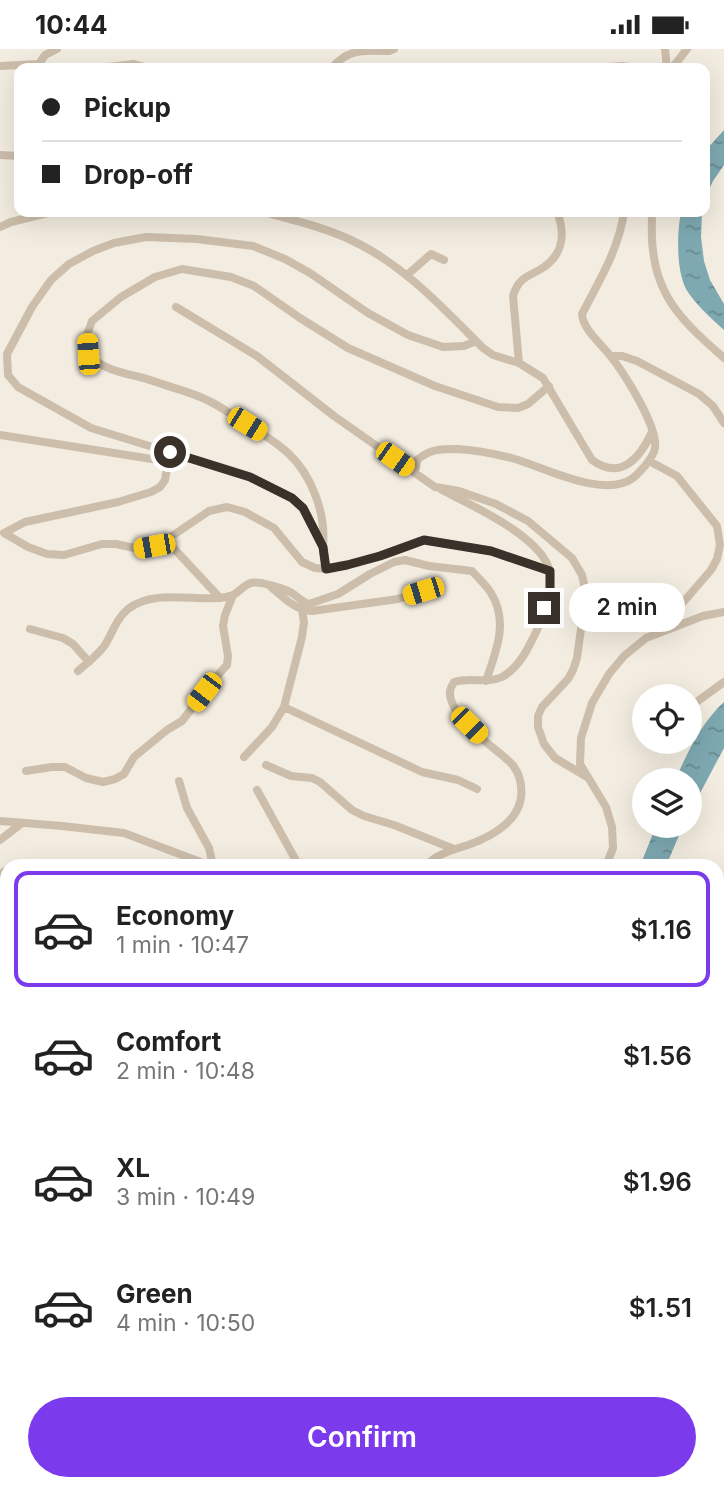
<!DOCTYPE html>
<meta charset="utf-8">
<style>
:root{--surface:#fff;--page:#f2f2f2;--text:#222;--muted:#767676;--line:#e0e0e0;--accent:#7c3aed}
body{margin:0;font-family:Inter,sans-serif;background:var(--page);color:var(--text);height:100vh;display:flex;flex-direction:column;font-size:26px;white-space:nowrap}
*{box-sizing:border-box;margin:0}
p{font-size:23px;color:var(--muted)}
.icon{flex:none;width:38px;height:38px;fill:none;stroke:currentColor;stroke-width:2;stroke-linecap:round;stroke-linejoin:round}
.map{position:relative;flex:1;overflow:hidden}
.drawer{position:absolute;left:0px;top:810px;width:724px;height:632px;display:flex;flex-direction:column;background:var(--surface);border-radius:21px 21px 0 0;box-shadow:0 7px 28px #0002}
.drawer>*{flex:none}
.top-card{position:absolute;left:14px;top:14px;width:696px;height:154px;border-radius:14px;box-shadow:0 7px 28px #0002;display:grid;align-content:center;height:154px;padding:0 28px;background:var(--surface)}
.tools{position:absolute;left:632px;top:635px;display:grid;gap:14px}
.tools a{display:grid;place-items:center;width:70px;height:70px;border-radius:50%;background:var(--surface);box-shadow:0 7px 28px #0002;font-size:35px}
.end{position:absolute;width:32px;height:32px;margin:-16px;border:9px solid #3a312a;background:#fff;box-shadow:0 0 0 4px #fff}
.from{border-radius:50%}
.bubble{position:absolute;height:49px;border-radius:24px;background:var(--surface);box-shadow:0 7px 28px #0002;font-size:23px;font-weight:600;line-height:49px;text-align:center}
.car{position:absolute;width:21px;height:42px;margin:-21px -10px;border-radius:9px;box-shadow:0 0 5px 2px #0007;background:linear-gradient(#f5c518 24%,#345 0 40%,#f5c518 0 76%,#345 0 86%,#f5c518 0)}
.top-card b{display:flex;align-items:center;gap:24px;height:66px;font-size:26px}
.top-card b+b{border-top:2px solid var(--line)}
.top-card i{width:18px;height:18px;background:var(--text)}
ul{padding:12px 0 0;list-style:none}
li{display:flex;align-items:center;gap:21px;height:116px;margin:0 14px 10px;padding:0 14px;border:4px solid transparent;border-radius:14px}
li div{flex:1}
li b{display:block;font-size:26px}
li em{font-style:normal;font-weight:600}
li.on{border-color:var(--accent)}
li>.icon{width:63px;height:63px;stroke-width:1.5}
.action{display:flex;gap:14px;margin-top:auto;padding:14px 28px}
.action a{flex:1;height:80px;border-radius:42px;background:var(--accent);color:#fff;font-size:28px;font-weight:600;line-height:80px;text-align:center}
.status{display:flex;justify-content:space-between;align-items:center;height:49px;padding:0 35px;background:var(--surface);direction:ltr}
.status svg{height:19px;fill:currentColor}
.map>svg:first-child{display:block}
.water{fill:url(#water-ripples)}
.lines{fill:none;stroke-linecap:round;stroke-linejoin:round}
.minor{stroke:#ccbeab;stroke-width:8}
.route{stroke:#3a312a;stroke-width:9}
</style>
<div class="status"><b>10:44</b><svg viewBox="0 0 49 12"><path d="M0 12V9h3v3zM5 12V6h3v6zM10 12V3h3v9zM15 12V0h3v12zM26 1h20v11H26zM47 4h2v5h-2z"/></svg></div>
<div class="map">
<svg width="724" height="1441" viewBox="0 0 724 1441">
<defs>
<pattern id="water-ripples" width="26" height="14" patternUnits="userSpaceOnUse" patternTransform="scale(1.75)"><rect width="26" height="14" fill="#7ea9b1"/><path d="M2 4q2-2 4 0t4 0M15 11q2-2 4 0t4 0" fill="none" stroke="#688a90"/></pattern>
</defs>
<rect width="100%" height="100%" fill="#f3ece0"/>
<!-- water -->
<path class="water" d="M724,81v35l-11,16 -8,17v-47z
M681,163h21l-1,25 3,24 6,19 14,24v26c-12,-11 -30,-27 -38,-41 -10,-20 -9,-56 -5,-77z
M724,653v46l-34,64v-31l-15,-1c13,-28 26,-57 49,-78z
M656,777h27l-17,40h-26z
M724,1209v118l-6,-19v-88z"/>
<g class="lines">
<!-- minor -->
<path class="minor" d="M665,0l2,19
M39,15l6,-9 12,-6
M0,17l39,-2
M100,19l34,-4 14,4
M332,19c15,-19 32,-18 57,-17l5,-2
M597,19l25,-2 14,2
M672,19l15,-19
M0,106l19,1
M263,163c30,8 60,15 88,28 52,24 92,68 132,108l10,7 26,8 24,15 49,82c29,21 48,-2 60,-28
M652,163c0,13 -1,26 1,38 5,51 35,76 71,108
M0,178l11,-5 41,-10
M407,226l24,-21 13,6
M176,258l81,49 77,60 101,71 24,4 37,13 32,17 44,37 10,17 4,18 -9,65 -4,12 -5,9 -26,28 -4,9v11l6,17 11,14 32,19
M611,307h11l15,5 62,33 14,12 11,17
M519,314l-6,-67c6,-20 16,-19 31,-29 20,-14 21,-35 13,-55
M0,386l158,25 5,2 4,6 -2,12 -5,7 -9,5 -33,10 -93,20 -21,11 24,14 19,7 17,1 38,-11h14l23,5 15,-3 12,-6 43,-29 18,-4 18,5 29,16 28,34 13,6 11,1 21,-4 46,-13 31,-12 67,11 59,20
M649,412l28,15 40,50 3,19 -3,14 -6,11 -31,36
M415,424l2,-13c13,-11 23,-11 40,-11 19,1 39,5 58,10 30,9 89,40 118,19 4,-3 8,-8 11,-11 4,-5 10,-12 11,-19 3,-22 -32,-77 -47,-95 -9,-11 -25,-24 -26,-39 17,-33 37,-65 42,-102
M166,491l54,58
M323,497c3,-32 -11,-71 -35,-93 -13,-12 -29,-21 -44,-31 -12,-7 -24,-16 -37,-22 -16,-8 -34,-12 -51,-18 -27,-10 -46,-7 -69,-28l-1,-16 6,-17 29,-24 34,-20 27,-8 49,8 23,9 46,32 48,30 87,38 63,21 20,1 10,-4 21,-18
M326,520l-3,-22 -20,-39 -11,-10 -42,-21 -159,-49 -73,-41 -10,-12 -1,-21 25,-47 19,-27 18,-16 24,-13 21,-8 32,-6 51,2 56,7 32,13 25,14 58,40 40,22 35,12 21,-1 12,-5
M271,538c13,11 24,23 41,24l86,-12 25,-8
M30,580l33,9 10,6 16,18
M78,622c9,-8 20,-16 27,-26 8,-13 11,-26 23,-36 25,-19 60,-9 89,-11 5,0 11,-1 16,-3 11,-6 13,-15 28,-12 9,2 23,5 31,10 6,4 10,9 17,11l29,-10 32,-20 24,-12 11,-2 24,6 43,5c6,7 14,14 19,22 18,29 5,58 -5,88
M284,658l138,65 36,8 19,9
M690,659l5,-5 29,-21
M666,697l3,-4
M244,708l28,-30 12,-20 18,-70 2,-15 -2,-12
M266,716l25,11 21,2 8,4 32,28 12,6 30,9 60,24
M26,722l26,-4h13l21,11 17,4 12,-3 9,-5 10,-17 33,-27 15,-9 33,-43 12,-13 1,-9 -5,-30 2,-11 8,-20
M179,732l8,27 22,40 4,18
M257,741l42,76
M0,772l62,5 62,7 87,33
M0,791l22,-17
M15,817c9,-4 17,-3 26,0
M426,817c10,-12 27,-16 42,-21 22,-8 49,-22 53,-47 1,-11 0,-22 -7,-31 -2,-4 -8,-8 -11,-11 -16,-13 -55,-42 -53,-65 0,-2 3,-7 4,-9 16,-5 33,2 48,-5 17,-9 27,-30 35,-47 7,-17 15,-38 13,-57 -5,-35 -79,-68 -108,-83
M606,817l7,-18 -1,-21 -6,-20 -26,-43 1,-26 11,-35 17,-29 15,-18 22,-18 57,-22 21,-4
M0,825l7,-4
M724,885v1
M0,920h7
M0,973l7,2
M0,1001l7,5
M0,1019l7,5
M0,1063l7,2
M0,1156l7,3
M0,1206l7,2
M0,1270l7,17
M0,1318l7,-5
M0,1370l7,3
M718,1385l6,6
M718,1405l6,5
M552,1435l5,6
M608,1435l2,5 4,1
M584,1440l13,-5
M86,1441l3,-6"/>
</g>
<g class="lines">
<!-- route -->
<path class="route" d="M170,403l80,25 42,21 11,10 20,39 3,22 21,-4 33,-9 44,-16 67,11 59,20v20l-6,17"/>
</g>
</svg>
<div class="tools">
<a><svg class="icon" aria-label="locate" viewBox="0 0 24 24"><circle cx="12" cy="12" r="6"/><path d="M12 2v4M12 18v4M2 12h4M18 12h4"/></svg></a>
<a><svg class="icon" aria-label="layers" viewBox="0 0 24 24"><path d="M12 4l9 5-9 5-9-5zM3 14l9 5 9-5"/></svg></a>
</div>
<i class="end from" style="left:170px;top:403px"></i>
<i class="end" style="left:544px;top:559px"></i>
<div class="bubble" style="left:569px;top:534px;width:116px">2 min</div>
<i class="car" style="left:88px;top:305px;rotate:356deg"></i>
<i class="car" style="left:247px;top:375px;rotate:122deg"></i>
<i class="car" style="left:395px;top:410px;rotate:125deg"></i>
<i class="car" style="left:154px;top:497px;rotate:260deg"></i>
<i class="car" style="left:423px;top:542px;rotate:253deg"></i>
<i class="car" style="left:204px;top:643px;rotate:217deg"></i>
<i class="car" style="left:469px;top:676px;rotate:135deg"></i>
<div class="top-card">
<b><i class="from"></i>Pickup</b>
<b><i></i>Drop-off</b>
</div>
<section class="drawer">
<ul>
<li class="on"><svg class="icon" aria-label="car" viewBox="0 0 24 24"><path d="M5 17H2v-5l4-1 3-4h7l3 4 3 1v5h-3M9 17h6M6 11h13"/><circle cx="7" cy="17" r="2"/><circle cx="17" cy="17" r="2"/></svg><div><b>Economy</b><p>1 min · 10:47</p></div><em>$1.16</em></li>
<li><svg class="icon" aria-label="car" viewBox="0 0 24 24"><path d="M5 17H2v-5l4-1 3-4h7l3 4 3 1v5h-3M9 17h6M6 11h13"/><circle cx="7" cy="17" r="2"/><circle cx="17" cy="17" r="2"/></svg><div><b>Comfort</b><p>2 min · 10:48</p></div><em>$1.56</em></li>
<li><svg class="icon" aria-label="car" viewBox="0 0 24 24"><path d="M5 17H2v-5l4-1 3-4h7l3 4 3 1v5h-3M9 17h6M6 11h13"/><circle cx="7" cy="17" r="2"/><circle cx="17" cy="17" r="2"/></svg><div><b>XL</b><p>3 min · 10:49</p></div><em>$1.96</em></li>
<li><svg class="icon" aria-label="car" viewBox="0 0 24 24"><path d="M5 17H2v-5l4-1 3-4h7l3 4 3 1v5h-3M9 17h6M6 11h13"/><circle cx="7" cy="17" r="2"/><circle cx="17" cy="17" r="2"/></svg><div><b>Green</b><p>4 min · 10:50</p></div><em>$1.51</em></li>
</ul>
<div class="action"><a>Confirm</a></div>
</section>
</div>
